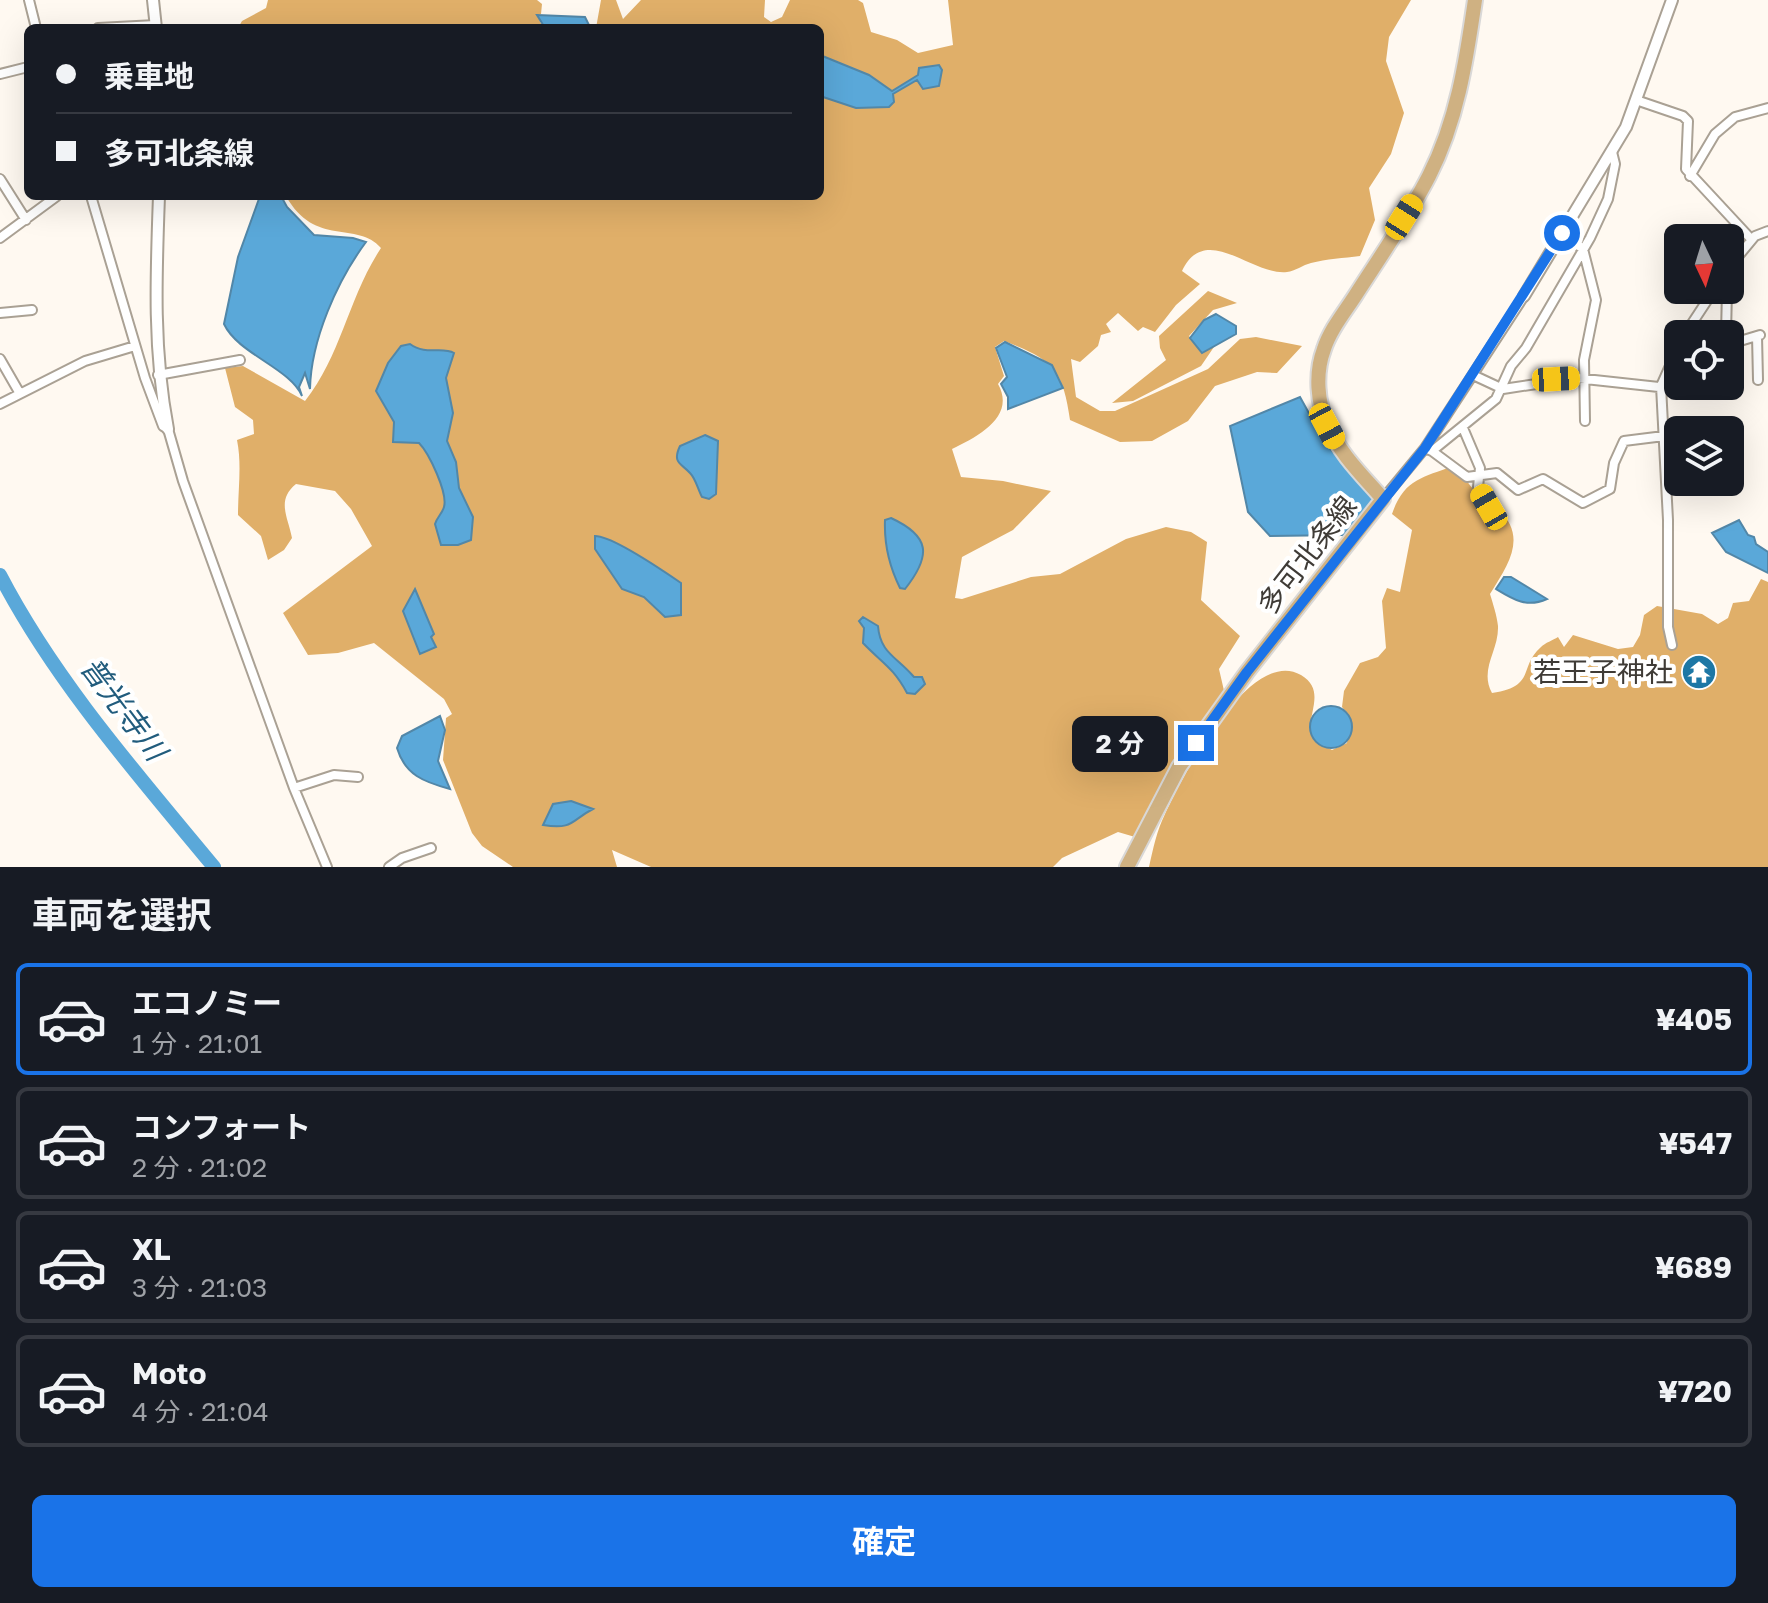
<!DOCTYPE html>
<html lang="ja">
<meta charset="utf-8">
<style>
:root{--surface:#171b24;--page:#20242c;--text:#f1f3f6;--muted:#9ea1a6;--line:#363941;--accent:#1a73e8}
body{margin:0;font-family:"Golos Text","Noto Sans JP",sans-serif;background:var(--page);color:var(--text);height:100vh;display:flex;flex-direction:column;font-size:30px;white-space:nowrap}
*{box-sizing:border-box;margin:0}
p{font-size:26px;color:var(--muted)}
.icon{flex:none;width:44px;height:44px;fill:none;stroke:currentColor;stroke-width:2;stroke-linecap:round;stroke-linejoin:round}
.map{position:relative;height:867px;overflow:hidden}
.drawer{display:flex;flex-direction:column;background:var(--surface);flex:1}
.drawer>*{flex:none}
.top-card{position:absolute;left:24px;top:24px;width:800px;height:176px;border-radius:12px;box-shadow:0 8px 32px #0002;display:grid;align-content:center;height:176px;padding:0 32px;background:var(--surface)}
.needle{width:52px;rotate:176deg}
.fabs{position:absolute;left:1664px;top:224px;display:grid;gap:16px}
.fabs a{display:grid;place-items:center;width:80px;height:80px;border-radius:12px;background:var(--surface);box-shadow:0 8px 32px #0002;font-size:40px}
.end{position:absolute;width:36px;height:36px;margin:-18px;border:10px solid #1a73e8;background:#fff;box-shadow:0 0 0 4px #fff}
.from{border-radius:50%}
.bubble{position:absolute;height:56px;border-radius:12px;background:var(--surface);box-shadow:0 8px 32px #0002;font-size:26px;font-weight:700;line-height:56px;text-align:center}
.car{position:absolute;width:24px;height:48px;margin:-24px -12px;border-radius:10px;box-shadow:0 0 6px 2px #0007;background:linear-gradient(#f5c518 24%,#345 0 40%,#f5c518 0 76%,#345 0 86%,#f5c518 0)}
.top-card b{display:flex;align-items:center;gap:28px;height:76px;font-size:30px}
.top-card b+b{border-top:2px solid var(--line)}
.top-card i{width:20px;height:20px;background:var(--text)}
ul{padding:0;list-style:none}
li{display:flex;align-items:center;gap:24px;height:112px;margin:0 16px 12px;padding:0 16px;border:4px solid var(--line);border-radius:12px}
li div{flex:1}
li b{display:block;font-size:30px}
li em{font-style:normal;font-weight:700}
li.selected{border-color:var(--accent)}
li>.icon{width:72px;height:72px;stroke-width:1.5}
h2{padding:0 32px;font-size:36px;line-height:96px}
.action{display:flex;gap:16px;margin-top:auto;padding:16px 32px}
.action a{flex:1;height:92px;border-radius:12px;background:var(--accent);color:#fff;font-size:32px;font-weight:700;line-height:92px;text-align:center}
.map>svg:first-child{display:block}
.forest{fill:#e0af69}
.water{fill:#5aa8d9;stroke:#5287a8;stroke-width:2}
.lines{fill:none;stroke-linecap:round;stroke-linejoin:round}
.river{stroke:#5aa8d9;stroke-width:14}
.minor-casing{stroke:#aaa194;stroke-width:12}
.tertiary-casing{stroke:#aaa194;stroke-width:14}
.primary-casing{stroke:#d9d8d7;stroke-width:18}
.minor{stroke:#fff;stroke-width:8}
.tertiary{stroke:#fff;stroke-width:10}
.primary{stroke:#cfb182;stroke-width:14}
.route{stroke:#1a73e8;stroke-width:10}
.labels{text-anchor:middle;stroke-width:8;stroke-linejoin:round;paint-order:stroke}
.street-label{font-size:28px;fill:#3f3b36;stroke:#fff}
.poi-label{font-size:28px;fill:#3f3b36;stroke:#fff;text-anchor:end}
.water-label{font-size:30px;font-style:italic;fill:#215c7d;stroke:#fff}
</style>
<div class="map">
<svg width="1768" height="867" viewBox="0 0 1768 867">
<rect width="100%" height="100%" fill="#fff9f1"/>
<!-- forest -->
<path class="forest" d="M268,0h269l5,4 -1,10 -4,1 6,13h-305l4,-7 24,-13z
M601,0h15l7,19 18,-19h124l-1,17 7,5 11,-5 8,-17h68l5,3 8,29 26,8 21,13 35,-8 -5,-45h463l-22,37 -3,24 18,52 -13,41 -22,34 6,32 -15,36c-16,2 -34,3 -49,7 -8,2 -16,8 -24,9 -36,4 -81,-51 -105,-1l18,13 -24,21 -21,27 -12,-5 -5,4 -20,-18 -12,11 5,8 -10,3 -3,11 -18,16 -9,-3 5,38 24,14h15l93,-42 32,-30 16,-2 46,9 -25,27 -20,-1 -42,14 -27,35 -36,20 -32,1 -50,-22c-7,-51 -18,-61 -66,-79l-9,6 9,29 -6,8c18,32 -19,52 -46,65l9,28 42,4 48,10 -38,39 -51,27 -7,41 7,1 69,-22 29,-3 66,-35 40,-12 25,5 16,10 -6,58 39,36 -21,33 6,26 -90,142 -17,-5 -56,26 -9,9h-402l-39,-17 5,17h-104l-31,-21 -10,-13 -29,-73 3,-42 6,-4 -8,-15 -70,-56 -36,10 -30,2 -25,-42 89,-67 -21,-37 -16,-18 -39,-7c-20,16 -8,33 -4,54l-8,12 -16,10 -7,-24 -23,-21c0,-26 4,-50 -1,-75l17,-6 -1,-14 -18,-13 -10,-39 18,-2 62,35c37,-47 43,-103 76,-153 -24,-28 -66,0 -95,-52h534v-168h-224z
M1208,291l29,12 -24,7 -24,26 13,17 14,-9 -15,22 -68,35 -21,2 54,-43 -6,-12 -1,-12z
M1453,466l11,7c4,15 13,19 25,28 41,31 23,58 1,93 3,10 7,22 8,32 1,25 -19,43 -6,67 45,-7 26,-26 49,-46 4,-4 12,-7 17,-10l6,10 9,-12 45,14 15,-2 7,-12 4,-20 13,-9 45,8 16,10 10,-6 5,-15 16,-2 12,-22 7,3v285h-619c4,-18 8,-37 16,-53 16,-35 85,-169 136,-139 30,18 -2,47 15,66 3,3 12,6 16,9l15,-7 2,-27 -7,-9 2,-16 16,-28 18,-6 8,-9 -4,-47 5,-13 13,4 12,-62 -20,-16c12,-35 30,-36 61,-48z"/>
<!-- water -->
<path class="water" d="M537,15l48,2 4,8 -44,3z
M820,55l49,20 23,16 26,-16 1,-7 20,-3 3,5 -3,16 -16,3 -6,-9 -24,14 1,8 -5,5 -33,1 -36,-12z
M260,196h21l6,11 27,28 39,3 13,4c-29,39 -55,98 -56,147l-5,-16 -6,14 3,9c-12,-28 -64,-42 -78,-72l14,-67z
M1216,314l20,12v8l-34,19 -12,-15 14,-18z
M1005,342l47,23 11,23 -55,21v-12l-7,-13 6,-7 -11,-29z
M410,344c16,12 32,2 44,9l-8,25 7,35 -6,28 9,21 3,26 14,29 -2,23 -13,5h-17l-6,-21c2,-7 7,-10 9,-17 4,-14 -15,-54 -25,-64l-26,-1 1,-20 -18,-31 12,-28 13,-17z
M1300,397l26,47 49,54 -31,37 -74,1 -22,-24 -18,-86z
M705,435l13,6 -2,53 -7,5 -7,-2c-4,-7 -6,-18 -12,-24 -9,-10 -18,-10 -10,-27z
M891,518c39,18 41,37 14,71l-5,-1c-11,-22 -16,-43 -15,-68z
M1739,520l9,15 6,2 2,7 12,8v21l-42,-21 -14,-19z
M595,536c17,0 70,36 86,47v32l-16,2 -21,-20 -22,-8 -27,-40z
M1504,577h7l36,22c-20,9 -33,1 -51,-10z
M415,589l19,45 -3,3 5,10 -16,7 -17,-43z
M863,617l15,9c2,27 19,31 36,51h8l3,7 -10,10 -8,-1c-14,-26 -25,-30 -44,-50l1,-15 -5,-7z
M1310 727a21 21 0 1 1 42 0a21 21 0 1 1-42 0Z
M440,716l5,14 -7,31 12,28c-26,-7 -45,-14 -53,-41l5,-12z
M571,801l22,8c-22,11 -19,21 -50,16l10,-21z"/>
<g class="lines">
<!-- river -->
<path class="river" d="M0,575c55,106 138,200 214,292"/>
<!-- minor casing -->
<g class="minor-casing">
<path id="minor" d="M29,0l7,28
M98,28l58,-3
M0,74l28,-7
M1636,100l47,16 5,5 -2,48 65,70
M1690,176l25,-42 20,-17 33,-9
M0,179l26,41
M91,196l54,182 18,48 5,3 15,52 111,307 33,79
M1562,233l21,16 13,51 -12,60 1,61
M0,238l57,-42
M1730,266l25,-30 13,-5
M0,313l32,-3
M1685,334l29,-44
M1726,334l1,-44
M1757,336l1,44
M1730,344l30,-9
M0,359l19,33
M158,375l82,-15
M1473,375l30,14 73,-11 138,15
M0,404l85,-43 50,-15
M1463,428l17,40 -2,19 11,20
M1425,448l7,3 64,-52 15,-33 15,-18 64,-110 18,-39 7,-35 -3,-12
M1432,451l35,26 30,-4 21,17 25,-11 40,24 27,-14 4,-26 10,-22 40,-5
M1383,499l42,-51 99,-152
M1672,645l-4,-18v-107l-7,-134 17,-38
M294,788l40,-13 24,2
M389,867l13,-9 29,-10"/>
</g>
<!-- tertiary casing -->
<g class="tertiary-casing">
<path id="tertiary" d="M153,0l3,28
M159,196c-3,80 -6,155 9,233
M1524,296l102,-169 46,-127"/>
</g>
<!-- primary casing -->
<g class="primary-casing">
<path id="primary" d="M1127,867l52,-100 68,-95 136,-173c-20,-23 -43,-45 -55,-73 -11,-23 -13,-53 -4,-77 6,-19 20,-36 31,-53 25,-39 53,-79 74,-120 28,-55 37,-114 46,-176"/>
</g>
<!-- minor -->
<use href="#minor" class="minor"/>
<!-- tertiary -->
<use href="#tertiary" class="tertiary"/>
<!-- primary -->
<use href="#primary" class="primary"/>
</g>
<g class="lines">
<!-- route -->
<path class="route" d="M1196,743l51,-71 178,-224 137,-215"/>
</g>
<!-- icons -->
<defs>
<g id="temple-disc" transform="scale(1.8)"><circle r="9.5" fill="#1d77a5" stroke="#fff"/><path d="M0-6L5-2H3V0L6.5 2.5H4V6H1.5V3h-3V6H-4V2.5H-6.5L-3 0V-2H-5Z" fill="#fff"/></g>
</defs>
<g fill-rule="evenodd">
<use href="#temple-disc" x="1699" y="672"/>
</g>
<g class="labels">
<!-- street labels -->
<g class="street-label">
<text transform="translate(1307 555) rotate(-52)" y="10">多可北条線</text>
</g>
<!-- poi labels -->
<g class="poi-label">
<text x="1673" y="682">若王子神社</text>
</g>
<!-- water labels -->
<g class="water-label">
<text transform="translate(123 709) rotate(53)" y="10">普光寺川</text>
</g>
</g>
</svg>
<div class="fabs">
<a><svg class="needle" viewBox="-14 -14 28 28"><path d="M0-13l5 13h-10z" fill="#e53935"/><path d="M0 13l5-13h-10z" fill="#9ea1a6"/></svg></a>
<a><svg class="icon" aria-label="locate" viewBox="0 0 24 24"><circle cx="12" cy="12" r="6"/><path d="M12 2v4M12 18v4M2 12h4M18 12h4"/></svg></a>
<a><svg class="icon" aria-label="layers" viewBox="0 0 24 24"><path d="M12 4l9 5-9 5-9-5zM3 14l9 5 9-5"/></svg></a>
</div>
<i class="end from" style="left:1562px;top:233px"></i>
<i class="end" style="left:1196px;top:743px"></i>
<div class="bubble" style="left:1072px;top:716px;width:96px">2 分</div>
<i class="car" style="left:1404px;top:217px;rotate:32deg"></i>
<i class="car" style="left:1556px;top:379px;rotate:87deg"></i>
<i class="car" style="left:1327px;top:426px;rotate:152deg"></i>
<i class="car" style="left:1489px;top:507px;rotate:330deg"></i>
<div class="top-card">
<b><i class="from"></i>乗車地</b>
<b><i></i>多可北条線</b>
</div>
</div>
<section class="drawer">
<h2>車両を選択</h2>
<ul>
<li class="selected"><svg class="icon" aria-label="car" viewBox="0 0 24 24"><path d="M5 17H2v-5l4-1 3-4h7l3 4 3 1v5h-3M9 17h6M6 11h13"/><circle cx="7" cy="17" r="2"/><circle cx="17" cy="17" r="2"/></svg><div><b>エコノミー</b><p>1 分 · 21:01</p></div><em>¥405</em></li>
<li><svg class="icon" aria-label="car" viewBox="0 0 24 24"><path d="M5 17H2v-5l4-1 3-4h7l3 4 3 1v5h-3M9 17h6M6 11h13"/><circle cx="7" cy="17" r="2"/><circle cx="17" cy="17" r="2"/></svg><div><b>コンフォート</b><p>2 分 · 21:02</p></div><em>¥547</em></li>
<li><svg class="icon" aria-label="car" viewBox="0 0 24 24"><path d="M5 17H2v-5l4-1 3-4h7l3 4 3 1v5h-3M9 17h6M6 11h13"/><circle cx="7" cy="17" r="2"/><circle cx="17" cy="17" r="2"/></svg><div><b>XL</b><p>3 分 · 21:03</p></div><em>¥689</em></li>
<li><svg class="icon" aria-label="car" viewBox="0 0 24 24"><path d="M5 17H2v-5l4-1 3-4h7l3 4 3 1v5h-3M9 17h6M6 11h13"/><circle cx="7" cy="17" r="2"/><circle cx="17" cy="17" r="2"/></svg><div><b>Moto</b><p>4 分 · 21:04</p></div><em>¥720</em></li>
</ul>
<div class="action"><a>確定</a></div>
</section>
